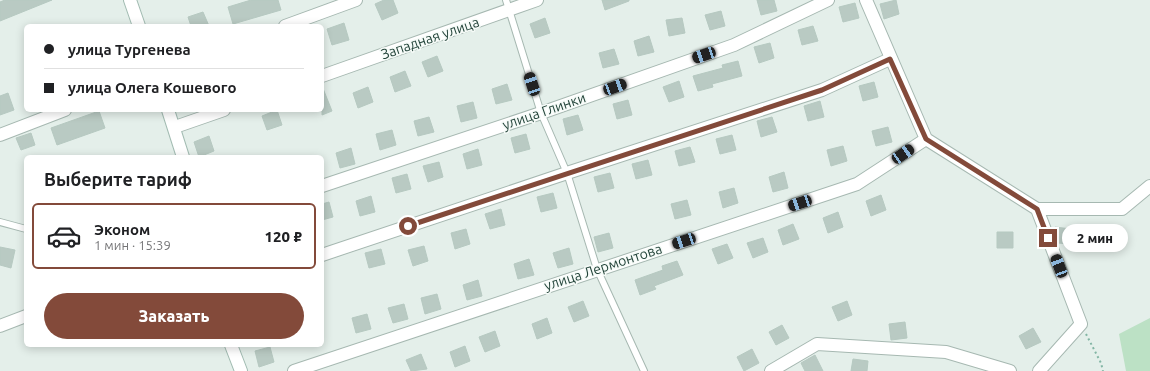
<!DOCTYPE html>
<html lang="ru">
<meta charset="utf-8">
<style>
:root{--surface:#fff;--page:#f6f6f6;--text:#202124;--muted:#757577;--line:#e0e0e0;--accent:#834a3a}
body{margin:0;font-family:Ubuntu,sans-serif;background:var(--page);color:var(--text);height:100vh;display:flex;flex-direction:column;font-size:15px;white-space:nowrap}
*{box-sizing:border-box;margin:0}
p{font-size:13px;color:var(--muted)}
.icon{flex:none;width:22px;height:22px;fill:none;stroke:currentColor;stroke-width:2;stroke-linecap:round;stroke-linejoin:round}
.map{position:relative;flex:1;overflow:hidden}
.panel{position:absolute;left:24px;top:155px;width:300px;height:192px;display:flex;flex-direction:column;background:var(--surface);border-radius:6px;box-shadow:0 2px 10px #0003}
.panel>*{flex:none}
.guide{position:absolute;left:24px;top:24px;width:300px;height:88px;border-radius:6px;box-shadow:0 2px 10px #0003;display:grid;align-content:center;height:88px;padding:0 20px;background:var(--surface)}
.end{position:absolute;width:18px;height:18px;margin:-9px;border:5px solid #834a3a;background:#fff;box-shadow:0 0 0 2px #fff}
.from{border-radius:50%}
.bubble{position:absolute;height:28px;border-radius:14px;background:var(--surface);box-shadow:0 2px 10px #0003;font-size:13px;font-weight:800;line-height:28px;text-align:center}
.car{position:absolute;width:12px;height:24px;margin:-12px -6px;border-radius:5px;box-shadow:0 0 3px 1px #0007;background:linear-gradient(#222 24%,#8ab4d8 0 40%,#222 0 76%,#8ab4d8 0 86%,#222 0)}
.guide b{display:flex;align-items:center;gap:14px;height:38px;font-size:15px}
.guide b+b{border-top:1px solid var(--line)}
.guide i{width:10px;height:10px;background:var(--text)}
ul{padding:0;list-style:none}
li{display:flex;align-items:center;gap:12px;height:66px;margin:0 8px 6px;padding:0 12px;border:2px solid transparent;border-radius:6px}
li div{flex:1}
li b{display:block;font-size:15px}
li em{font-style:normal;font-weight:800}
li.current{border-color:var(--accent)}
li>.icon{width:36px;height:36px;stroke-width:1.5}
h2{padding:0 20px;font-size:18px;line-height:48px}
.cta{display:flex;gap:8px;margin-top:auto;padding:8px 20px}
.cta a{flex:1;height:46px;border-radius:24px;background:var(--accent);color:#fff;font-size:16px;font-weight:800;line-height:46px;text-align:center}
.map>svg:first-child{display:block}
.green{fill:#bce1c5}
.building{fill:#b9cac3;stroke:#b6c9c1}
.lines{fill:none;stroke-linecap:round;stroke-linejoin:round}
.lane-casing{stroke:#a6b8b1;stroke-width:8}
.street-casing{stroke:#a6b8b1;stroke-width:14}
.secondary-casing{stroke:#a2bcb2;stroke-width:14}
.path{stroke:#82b5a4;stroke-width:2;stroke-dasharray:2 3;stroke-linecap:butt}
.lane{stroke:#fff;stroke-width:6}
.street{stroke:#fff;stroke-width:12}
.secondary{stroke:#fff;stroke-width:12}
.route{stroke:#834a3a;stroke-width:5}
.labels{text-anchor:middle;stroke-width:3;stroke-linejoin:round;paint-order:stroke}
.street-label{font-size:14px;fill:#224339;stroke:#f6fbf8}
</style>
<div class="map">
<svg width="1150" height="371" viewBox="0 0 1150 371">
<rect width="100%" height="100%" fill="#e4efea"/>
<!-- green -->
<path class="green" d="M1150,318v53h-24l-7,-37z"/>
<!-- building -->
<path class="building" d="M5,0h47l-52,21v-19z
M251,0h27l3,10 -48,14 -5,-17z
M384,0h9l5,13 -16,7 -7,-16z
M602,0h27v1l-24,9z
M757,0h17l3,11 -16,4z
M896,0l3,14 -15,5 -4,-15z
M855,3l4,15 -16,4 -4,-15z
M721,11l4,15 -15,4 -5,-15z
M203,12l6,14h-18l-3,-9z
M545,18l5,15 -15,5 -5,-14z
M682,18l3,15 -16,3 -3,-16z
M344,23l5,17 -17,5 -5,-16z
M813,26l5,15 -16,4 -4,-15z
M649,36l5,16 -16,4 -4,-15z
M770,43l4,15 -15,5 -5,-16z
M614,49l5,15 -16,4 -4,-15z
M437,56l6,15 -15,6 -6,-15z
M738,61l4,15 -30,8 1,3 -15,4 -5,-15 30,-8 -1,-3z
M405,71l6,15 -16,6 -5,-15z
M679,81l5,16 -15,5 -6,-15z
M874,82l4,15 -15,4 -4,-15z
M507,84l5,16 -16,4 -4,-15z
M322,86l10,25 -10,4z
M368,87l5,15 -15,6 -5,-15z
M8,93l6,17 -14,5v-19z
M628,100l4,15 -15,4 -4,-15z
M820,101l4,16 -16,4 -4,-15z
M473,102l4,16 -16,4 -4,-16z
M277,110l5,15 -15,5 -5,-14z
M99,111l6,17 -48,17 -6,-17z
M578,115l5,15 -16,5 -4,-16z
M429,117l5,15 -16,4 -4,-15z
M772,117l5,15 -16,5 -4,-16z
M888,127l4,15 -16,4 -4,-15z
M392,130l4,15 -16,5 -4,-16z
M31,133l4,12 -14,5 -5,-12z
M526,134l4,15 -15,4 -4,-15z
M732,135l4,15 -16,4 -4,-15z
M209,136l5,15 -15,6 -5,-15z
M843,146l4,15 -16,5 -4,-16z
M690,147l5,15 -16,4 -4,-15z
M351,148l4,16 -15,4 -4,-15z
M478,149l4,16 -15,4 -4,-15z
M648,160l4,15 -16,4 -4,-15z
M439,162l4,15 -15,5 -5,-16z
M784,172l4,16 -15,4 -4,-15z
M610,173l4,15 -16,4 -4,-15z
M407,174l4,15 -15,4 -4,-15z
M734,188l4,15 -15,5 -4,-16z
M553,193l4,15 -16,4 -4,-15z
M881,195l5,15 -15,6 -5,-15z
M371,196l4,16 -15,4 -4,-15z
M687,200l4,15 -16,4 -4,-15z
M329,202l4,15 -11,3v-16z
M501,209l4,16 -15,4 -5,-15z
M838,212l5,15 -15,6 -5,-15z
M793,224l6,15 -16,6 -5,-15z
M1055,227l16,2 -1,15 -12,-1 -4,-10z
M466,229l4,15 -15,5 -4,-16z
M997,232h16v16h-16z
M609,233l4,15 -15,4 -4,-15z
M763,238l5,14 -15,6 -6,-15z
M727,244l6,14 -15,6 -6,-15z
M424,246l4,15 -15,5 -5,-16z
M0,247l15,3 -4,18 -11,-3z
M569,248l4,16 -15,4 -5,-15z
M381,249l4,15 -16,4 -4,-15z
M529,259l5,16 -16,4 -4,-15z
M677,261l6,14 -29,11 2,3 -16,6 -5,-15 28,-10 -1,-4z
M478,280l4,16 -15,4 -4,-15z
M437,294l4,15 -16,5 -4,-16z
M583,301l6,15 -15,6 -6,-15z
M847,301l5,14 -14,6 -6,-14z
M404,304l4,15 -15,4 -5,-15z
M367,314l4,15 -15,4 -4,-15z
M547,318l5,15 -15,6 -5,-15z
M905,322l2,16 -16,2 -2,-16z
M782,325l7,13 -13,7 -7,-13z
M1033,328l8,14 -15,7 -7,-13z
M495,331l5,15 -15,6 -6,-15z
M465,346l5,15 -15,6 -5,-15z
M270,347l4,15 -15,5 -4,-16z
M752,349l7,14 -15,8 -7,-14z
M421,354l6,15 -16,2 -5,-11z
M815,355l8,16h-18l-4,-8z
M853,359l15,2 -1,10h-16z"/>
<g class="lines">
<!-- lane casing -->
<g class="lane-casing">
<path id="lane" d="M506,0l35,113 26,60 30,96 47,102
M0,222l26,7"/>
</g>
<!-- street casing -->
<g class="street-casing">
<path id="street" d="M866,0l60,139 111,70h85l28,-23
M285,26l71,-26
M322,76l215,-76
M175,127l49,-17
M0,135l65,-25
M322,186l219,-73 193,-68 94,-45
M1037,209l44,115 -42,47
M322,255l245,-82 255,-83 68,-31
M0,326l26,-10
M294,371l563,-187 69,-45
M771,371l46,-27 129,8 64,19"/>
</g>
<!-- secondary casing -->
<g class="secondary-casing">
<path id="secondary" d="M130,0l9,26
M168,110l15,47
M231,345l10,26"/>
</g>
<!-- path -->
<path class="path" d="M1086,334l15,29 2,8"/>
<!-- lane -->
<use href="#lane" class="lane"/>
<!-- street -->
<use href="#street" class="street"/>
<!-- secondary -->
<use href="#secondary" class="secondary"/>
</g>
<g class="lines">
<!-- route -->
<path class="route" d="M408,226l414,-136 68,-31 36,80 111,70 11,29"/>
</g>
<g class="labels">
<!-- street labels -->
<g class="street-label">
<text transform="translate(430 38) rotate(-19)" y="5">Западная улица</text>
<text transform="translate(544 111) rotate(-19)" y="5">улица Глинки</text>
<text transform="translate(603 267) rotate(-18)" y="5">улица Лермонтова</text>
</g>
</g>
</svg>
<i class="end from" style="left:408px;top:226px"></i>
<i class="end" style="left:1048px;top:238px"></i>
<div class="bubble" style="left:1062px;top:224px;width:66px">2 мин</div>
<i class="car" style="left:704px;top:55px;rotate:251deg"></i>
<i class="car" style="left:532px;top:84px;rotate:342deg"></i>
<i class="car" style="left:615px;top:87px;rotate:70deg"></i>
<i class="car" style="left:903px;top:154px;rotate:56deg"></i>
<i class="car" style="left:800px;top:203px;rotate:252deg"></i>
<i class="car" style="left:684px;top:241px;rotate:252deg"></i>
<i class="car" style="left:1059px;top:266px;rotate:339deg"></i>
<div class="guide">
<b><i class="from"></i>улица Тургенева</b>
<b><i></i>улица Олега Кошевого</b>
</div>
<section class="panel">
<h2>Выберите тариф</h2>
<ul>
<li class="current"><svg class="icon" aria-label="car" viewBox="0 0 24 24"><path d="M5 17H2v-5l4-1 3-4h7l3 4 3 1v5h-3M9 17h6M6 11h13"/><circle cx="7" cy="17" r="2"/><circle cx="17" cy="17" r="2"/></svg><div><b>Эконом</b><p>1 мин · 15:39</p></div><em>120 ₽</em></li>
</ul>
<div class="cta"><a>Заказать</a></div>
</section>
</div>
